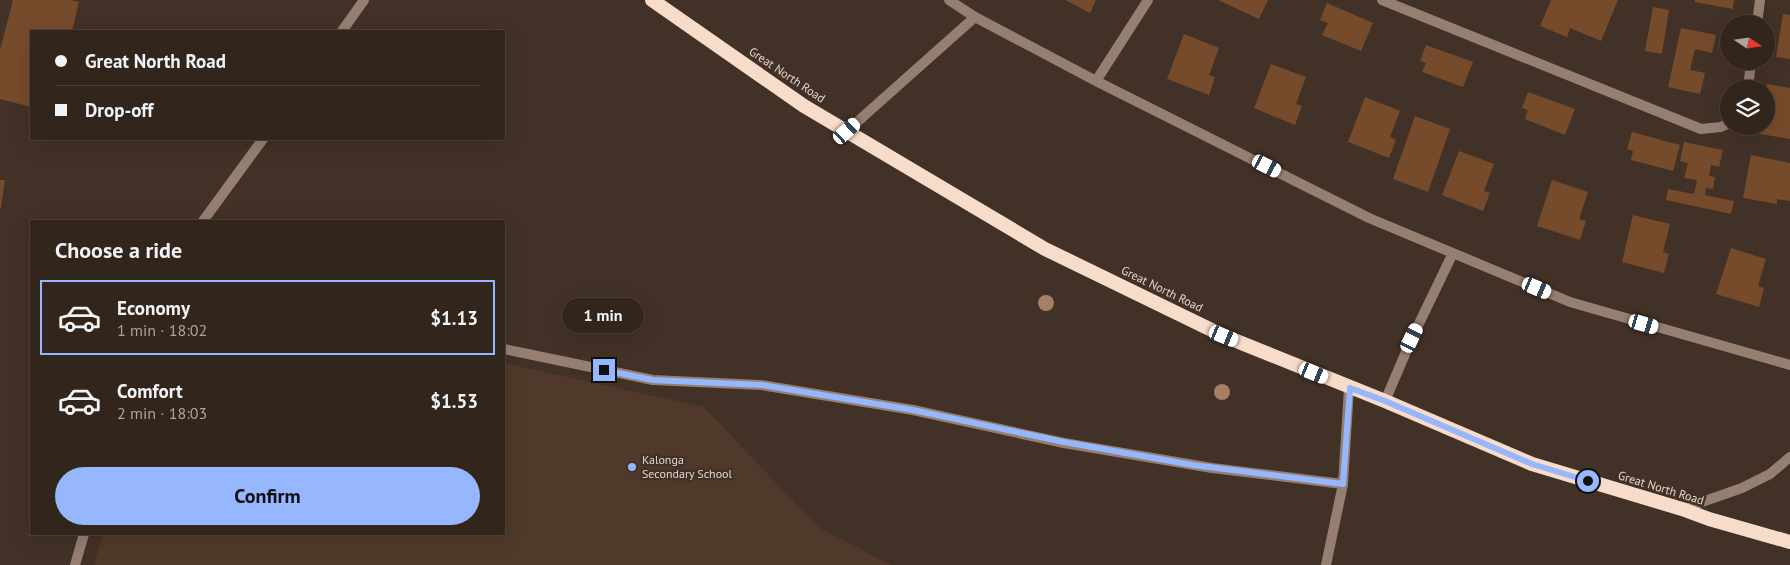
<!DOCTYPE html>
<meta charset="utf-8">
<style>
:root{--surface:#32251c;--page:#3d3129;--text:#f1f3f6;--muted:#a8a5a3;--line:#4d423b;--accent:#96b6fd}
body{margin:0;font-family:"PT Sans",sans-serif;background:var(--page);color:var(--text);height:100vh;display:flex;flex-direction:column;font-size:19px;white-space:nowrap}
*{box-sizing:border-box;margin:0}
p{font-size:16px;color:var(--muted)}
.icon{flex:none;width:28px;height:28px;fill:none;stroke:currentColor;stroke-width:2;stroke-linecap:round;stroke-linejoin:round}
.map{position:relative;flex:1;overflow:hidden}
.sheet{position:absolute;left:30px;top:220px;width:475px;height:315px;display:flex;flex-direction:column;background:var(--surface);border-radius:0px;box-shadow:0 5px 20px #0002,0 0 0 1px var(--line)}
.sheet>*{flex:none}
.hud{position:absolute;left:30px;top:30px;width:475px;height:110px;border-radius:0px;box-shadow:0 5px 20px #0002,0 0 0 1px var(--line);display:grid;align-content:center;height:110px;padding:0 25px;background:var(--surface)}
.needle{width:32px;rotate:103deg}
.controls{position:absolute;left:1720px;top:15px;display:grid;gap:10px}
.controls a{display:grid;place-items:center;width:55px;height:55px;border-radius:50%;background:var(--surface);box-shadow:0 5px 20px #0002,0 0 0 1px var(--line);font-size:25px}
.end{position:absolute;width:22px;height:22px;margin:-11px;border:6px solid #96b6fd;background:#111;box-shadow:0 0 0 2px #111}
.from{border-radius:50%}
.bubble{position:absolute;height:35px;border-radius:18px;background:var(--surface);box-shadow:0 5px 20px #0002,0 0 0 1px var(--line);font-size:16px;font-weight:800;line-height:35px;text-align:center}
.car{position:absolute;width:15px;height:30px;margin:-15px -8px;border-radius:6px;box-shadow:0 0 4px 1px #0007;background:linear-gradient(#fff 24%,#345 0 40%,#fff 0 76%,#345 0 86%,#fff 0)}
.hud b{display:flex;align-items:center;gap:18px;height:48px;font-size:19px}
.hud b+b{border-top:1px solid var(--line)}
.hud i{width:12px;height:12px;background:var(--text)}
ul{padding:0;list-style:none}
li{display:flex;align-items:center;gap:15px;height:75px;margin:0 10px 8px;padding:0 15px;border:2px solid transparent;border-radius:0px}
li div{flex:1}
li b{display:block;font-size:19px}
li em{font-style:normal;font-weight:800}
li.current{border-color:var(--accent)}
li>.icon{width:45px;height:45px;stroke-width:1.5}
h2{padding:0 25px;font-size:22px;line-height:60px}
.primary-button{display:flex;gap:10px;margin-top:auto;padding:10px 25px}
.primary-button a{flex:1;height:58px;border-radius:30px;background:var(--accent);color:#111;font-size:20px;font-weight:800;line-height:58px;text-align:center}
.map>svg:first-child{display:block}
.built{fill:#50392a}
.building{fill:#764b2b}
.lines{fill:none;stroke-linecap:round;stroke-linejoin:round}
.minor{stroke:#957f71;stroke-width:10}
.trunk{stroke:#f8dcca;stroke-width:14}
.tree{fill:#a67f65}
.route{stroke:#96b6fd;stroke-width:6}
.poi-dot{fill:#96b6fd;stroke:#423126;stroke-width:2}
.labels{text-anchor:middle;stroke-width:5;stroke-linejoin:round;paint-order:stroke}
.street-label{font-size:12px;fill:#e1d5ce;stroke:#423126}
.poi-label{font-size:12px;fill:#e1d5ce;stroke:#423126;text-anchor:start}
</style>
<div class="map">
<svg width="1790" height="565" viewBox="0 0 1790 565">
<rect width="100%" height="100%" fill="#423126"/>
<!-- built -->
<path class="built" d="M504,363l200,44 114,120 73,38h-797l9,-31h401z"/>
<!-- building -->
<path class="building" d="M13,0h58l8,2 -7,29h-41v76l-31,-8v-49z
M1065,0h31l-6,13z
M1218,0h50l-9,19z
M1551,0h67l-17,41 -31,-13 -3,9 -27,-11z
M1695,0h39l-1,9 -38,-7z
M1327,3l46,20 -12,28 -39,-16 6,-12 -8,-3z
M1653,7l16,3 -7,44 -17,-3z
M1783,14l7,1v44l-14,-2z
M1681,28l35,7 -4,18 -17,-4 -5,21 15,3 -5,21 -32,-7z
M1184,34l35,14 -10,27 6,2 -6,18 -42,-16z
M1426,45l47,17 -10,25 -41,-15 4,-9 -6,-2z
M1271,64l35,13 -10,27 6,2 -7,19 -41,-17z
M1767,84l23,4v51l-30,-5 1,-8h5z
M1528,92l47,17 -10,26 -40,-16 3,-9 -6,-2z
M1365,97l35,14 -10,26 6,3 -7,18 -41,-16z
M1415,116l35,13 -22,63 -35,-13z
M1632,132l48,13 -7,26 -42,-11 2,-9 -6,-2z
M1684,142l39,8 -4,17 -8,-2 -2,11 6,1 -2,12 -7,-1 -1,7 29,6 -3,13 -65,-14 2,-11 26,5 3,-14 -13,-2 4,-15 -8,-2z
M1459,151l35,13 -10,27 6,2 -7,18 -41,-16z
M1751,155l39,8v38l-13,-2v5l-34,-6z
M0,180h5l-4,28h-1z
M1552,180l36,12 -9,27 7,2 -6,19 -43,-14z
M1633,215l37,9 -7,28 6,2 -5,19 -42,-11z
M1731,248l35,11 -8,27 6,2 -5,19 -43,-13z"/>
<g class="lines">
<!-- minor -->
<path class="minor" d="M949,0l26,17 121,64 273,137 201,84 220,63
M1382,0l319,129 20,-2 8,-4
M1757,24l3,-24
M342,31l22,-31
M1096,81l52,-81
M1748,89l3,-28
M847,131l128,-114
M203,221l60,-82
M504,349l149,31 108,5 152,25 151,33 148,25 131,16
M1385,401l27,-63 41,-85
M1682,509l60,-21 28,-14 20,-17
M75,565l9,-31
M1326,565l17,-81 6,-96"/>
<!-- trunk -->
<path class="trunk" d="M652,0l152,106 241,143 179,87 161,65 147,63 150,45 27,10 81,23"/>
</g>
<!-- trees -->
<g class="tree">
<circle cx="1046" cy="303" r="8"/>
<circle cx="1222" cy="392" r="8"/>
</g>
<g class="lines">
<!-- route -->
<path class="route" d="M604,370l49,10 109,5 151,25 151,32 129,23 150,19 7,-96 35,13 147,63 56,17"/>
</g>
<!-- markers -->
<circle class="poi-dot" cx="632" cy="467" r="5"/>
<g class="labels">
<!-- street labels -->
<g class="street-label">
<text transform="translate(787 75) rotate(34)" y="4">Great North Road</text>
<text transform="translate(1162 289) rotate(26)" y="4">Great North Road</text>
<text transform="translate(1661 488) rotate(17)" y="4">Great North Road</text>
</g>
<!-- poi labels -->
<g class="poi-label">
<text x="642" y="464">Kalonga<tspan x="642" dy="14">Secondary School</tspan></text>
</g>
</g>
</svg>
<div class="controls">
<a><svg class="needle" viewBox="-14 -14 28 28"><path d="M0-13l5 13h-10z" fill="#e53935"/><path d="M0 13l5-13h-10z" fill="#a8a5a3"/></svg></a>
<a><svg class="icon" aria-label="layers" viewBox="0 0 24 24"><path d="M12 4l9 5-9 5-9-5zM3 14l9 5 9-5"/></svg></a>
</div>
<i class="end from" style="left:1588px;top:481px"></i>
<i class="end" style="left:604px;top:370px"></i>
<div class="bubble" style="left:562px;top:298px;width:82px">1 min</div>
<i class="car" style="left:847px;top:131px;rotate:48deg"></i>
<i class="car" style="left:1267px;top:166px;rotate:117deg"></i>
<i class="car" style="left:1537px;top:288px;rotate:113deg"></i>
<i class="car" style="left:1644px;top:324px;rotate:106deg"></i>
<i class="car" style="left:1224px;top:336px;rotate:112deg"></i>
<i class="car" style="left:1412px;top:338px;rotate:26deg"></i>
<i class="car" style="left:1314px;top:373px;rotate:112deg"></i>
<div class="hud">
<b><i class="from"></i>Great North Road</b>
<b><i></i>Drop-off</b>
</div>
<section class="sheet">
<h2>Choose a ride</h2>
<ul>
<li class="current"><svg class="icon" aria-label="car" viewBox="0 0 24 24"><path d="M5 17H2v-5l4-1 3-4h7l3 4 3 1v5h-3M9 17h6M6 11h13"/><circle cx="7" cy="17" r="2"/><circle cx="17" cy="17" r="2"/></svg><div><b>Economy</b><p>1 min · 18:02</p></div><em>$1.13</em></li>
<li><svg class="icon" aria-label="car" viewBox="0 0 24 24"><path d="M5 17H2v-5l4-1 3-4h7l3 4 3 1v5h-3M9 17h6M6 11h13"/><circle cx="7" cy="17" r="2"/><circle cx="17" cy="17" r="2"/></svg><div><b>Comfort</b><p>2 min · 18:03</p></div><em>$1.53</em></li>
</ul>
<div class="primary-button"><a>Confirm</a></div>
</section>
</div>
